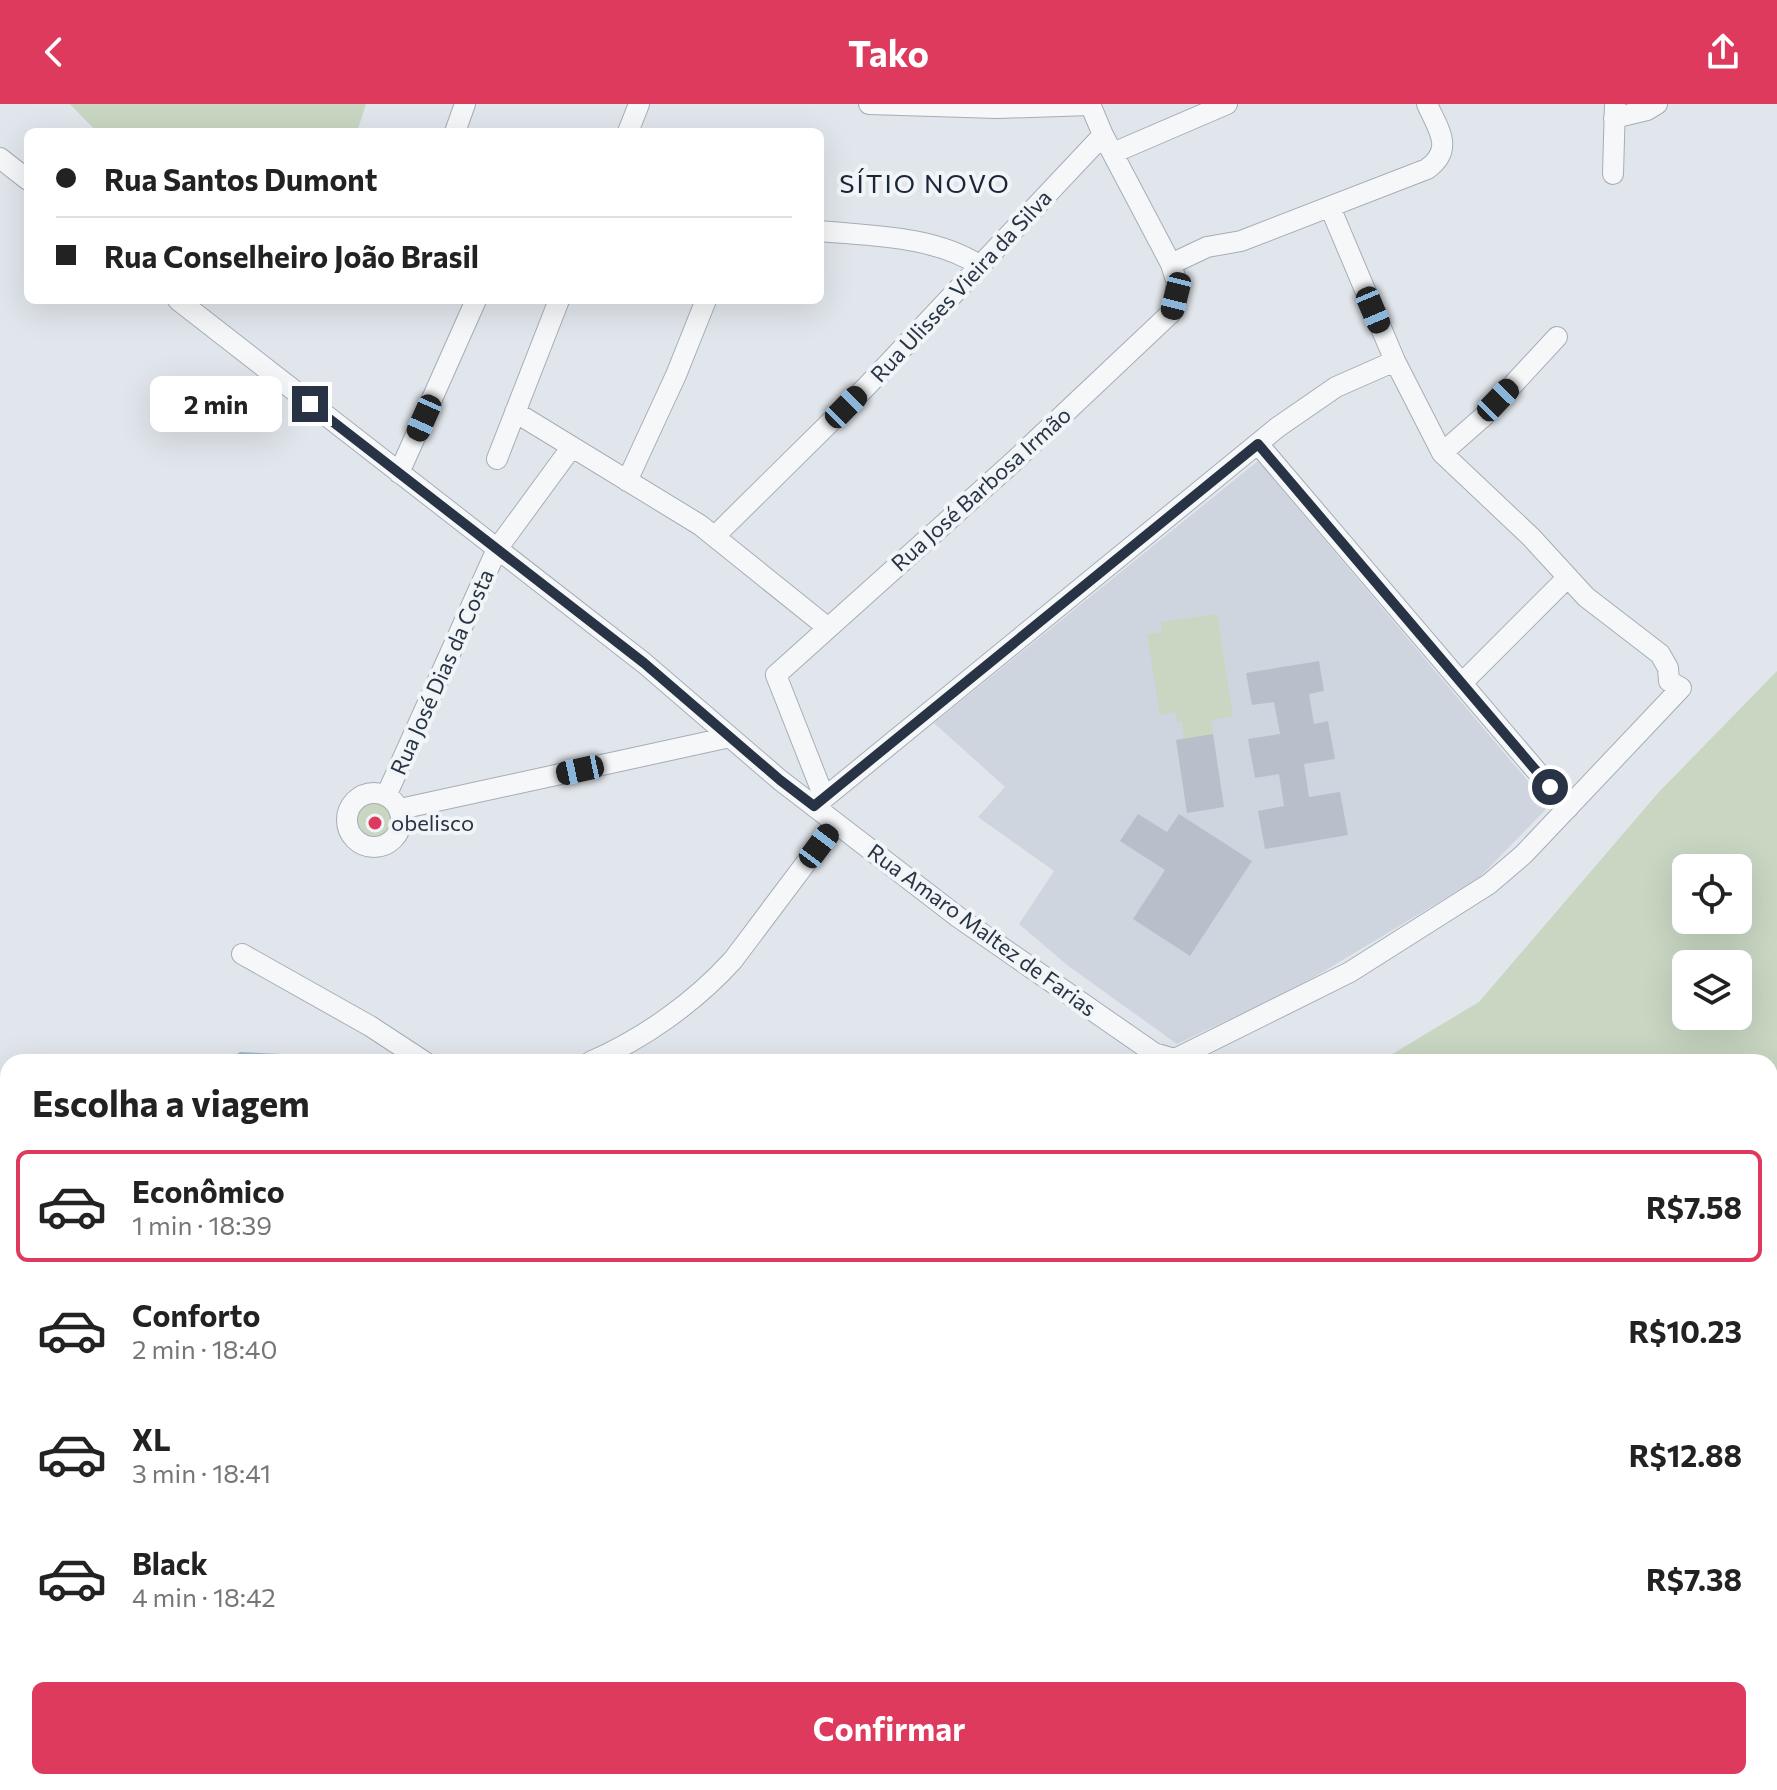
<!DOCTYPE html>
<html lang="pt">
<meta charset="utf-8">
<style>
:root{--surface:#fff;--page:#f6f6f6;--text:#222;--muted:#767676;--line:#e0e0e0;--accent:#dd3a5d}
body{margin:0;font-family:Commissioner,sans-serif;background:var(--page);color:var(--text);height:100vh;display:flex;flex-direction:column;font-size:30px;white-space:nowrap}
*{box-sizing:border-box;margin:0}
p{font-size:26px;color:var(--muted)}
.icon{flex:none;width:44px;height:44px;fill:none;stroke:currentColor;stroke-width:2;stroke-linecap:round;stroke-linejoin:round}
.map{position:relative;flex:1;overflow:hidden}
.side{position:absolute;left:0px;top:950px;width:1778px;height:736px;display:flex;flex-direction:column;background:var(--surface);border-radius:24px 24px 0 0;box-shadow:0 8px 32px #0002}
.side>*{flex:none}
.top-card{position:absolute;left:24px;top:24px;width:800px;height:176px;border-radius:12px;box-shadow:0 8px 32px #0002;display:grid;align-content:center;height:176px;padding:0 32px;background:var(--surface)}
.controls{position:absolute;left:1672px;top:750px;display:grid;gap:16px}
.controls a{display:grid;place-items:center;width:80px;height:80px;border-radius:12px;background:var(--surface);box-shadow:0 8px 32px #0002;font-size:40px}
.end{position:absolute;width:36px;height:36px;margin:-18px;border:10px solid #283445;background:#fff;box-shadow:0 0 0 4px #fff}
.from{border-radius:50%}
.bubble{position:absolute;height:56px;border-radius:12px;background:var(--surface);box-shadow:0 8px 32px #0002;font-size:26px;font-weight:700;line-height:56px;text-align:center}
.car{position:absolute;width:24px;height:48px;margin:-24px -12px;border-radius:10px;box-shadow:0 0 6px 2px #0007;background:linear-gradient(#222 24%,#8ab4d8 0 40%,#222 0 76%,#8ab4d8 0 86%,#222 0)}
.top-card b{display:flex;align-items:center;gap:28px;height:76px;font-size:30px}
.top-card b+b{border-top:2px solid var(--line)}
.top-card i{width:20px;height:20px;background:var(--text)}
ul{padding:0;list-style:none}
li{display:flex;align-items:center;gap:24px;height:112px;margin:0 16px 12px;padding:0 16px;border:4px solid transparent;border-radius:12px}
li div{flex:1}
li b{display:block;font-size:30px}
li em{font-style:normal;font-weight:700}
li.on{border-color:var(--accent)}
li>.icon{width:72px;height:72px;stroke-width:1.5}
h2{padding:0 32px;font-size:36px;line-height:96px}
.button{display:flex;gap:16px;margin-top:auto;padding:16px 32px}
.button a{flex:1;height:92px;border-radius:12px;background:var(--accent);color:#fff;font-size:32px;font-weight:700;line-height:92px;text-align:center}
header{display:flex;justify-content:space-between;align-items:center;height:104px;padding:0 32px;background:var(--accent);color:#fff;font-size:36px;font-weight:700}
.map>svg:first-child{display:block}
.built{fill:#cfd5de}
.green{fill:#c8d6c2;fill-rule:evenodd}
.water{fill:#99b7cf}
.building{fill:#b8bfca}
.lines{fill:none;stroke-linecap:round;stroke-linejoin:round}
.minor-casing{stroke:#a6adb7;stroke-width:22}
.minor{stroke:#f5f7f9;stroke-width:20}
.route{stroke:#283445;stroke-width:10}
.poi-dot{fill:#dd3a5d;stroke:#f1f5f8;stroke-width:3}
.labels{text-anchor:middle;stroke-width:8;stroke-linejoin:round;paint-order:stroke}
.street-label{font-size:22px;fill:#283445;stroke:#f1f5f8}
.poi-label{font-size:22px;fill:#283445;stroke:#f1f5f8;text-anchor:start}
.quarter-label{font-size:26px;letter-spacing:2px;fill:#1a2536;stroke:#f1f5f8}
</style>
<header><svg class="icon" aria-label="back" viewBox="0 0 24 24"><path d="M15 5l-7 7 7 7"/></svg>Tako<svg class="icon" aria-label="share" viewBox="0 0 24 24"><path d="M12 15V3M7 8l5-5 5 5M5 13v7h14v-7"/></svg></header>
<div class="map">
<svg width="1777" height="1686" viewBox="0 0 1777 1686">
<rect width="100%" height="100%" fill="#e1e6ec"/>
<!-- built -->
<path class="built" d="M1258,357l291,345 -70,72 -183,110 -119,56 -110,-79 -48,-41 35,-53 -76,-54 27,-30 -71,-64z"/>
<!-- green -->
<path class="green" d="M70,0h296l-9,28h-260z
M1217,510l16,102 -22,4 13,87 -37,6 -11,-73 8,-2 -2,-16h-5l-2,-10 -15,3 -13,-81 15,-2 -1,-10z
M1777,567v962l-7,-4v-567h-391l100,-60 179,-209zM1686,764h52v52h-52zM1738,860v52h-52v-52z
M347 717a27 27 0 1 1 54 0a27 27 0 1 1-54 0Z"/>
<!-- water -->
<path class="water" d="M240,948l147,7 5,3h-166z
M8,1090v65l-8,4v-66z
M970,1678h122l8,8h-120z"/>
<!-- building -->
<path class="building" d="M1319,557l5,30 -15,3 5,30 14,-3 7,38 -31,5 5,33 31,-5 8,43 -83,14 -7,-38 26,-5 -5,-32 -24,4 -7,-39 32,-5 -6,-32 -22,3 -6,-32z
M1213,630l11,73 -37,6 -11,-73z
M1138,710l29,18 12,-18 73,47 -62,95 -57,-37 32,-49 -45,-29z"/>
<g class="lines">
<!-- minor casing -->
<g class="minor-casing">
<path id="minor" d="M869,0l128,4 93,-3
M1614,14l33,-8 10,-6
M455,28l10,-28
M628,28l11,-28
M1113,49l114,-49
M0,54l28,22
M1613,70l2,-70
M820,127c53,5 114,5 159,34
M1171,160l36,-17 34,-6 186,-72c28,-20 11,-40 0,-65
M178,196l466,363 136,117 178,137 196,136 21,6
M515,308l185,113 127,102
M1258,340l310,364
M1442,349l41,-36 74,-80
M497,355l62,-159
M399,369l77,-173
M627,377l49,-106 30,-75
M715,432l152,-150 236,-251
M1462,579l106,-106
M347 716a27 27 0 1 1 54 0a27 27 0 1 1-54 0Z
M386,692l111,-247 74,-101
M824,693l-48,-122 236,-212 160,-151 5,-29 -6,-19 -68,-129 -13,-31
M817,700l461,-377 58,-40 59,-26
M400,705l330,-72
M242,850l128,72 55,36
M1175,955l175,-87 139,-88 35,-30 157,-166 -12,-7 -1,-13 -8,-14 -74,-57 -55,-60 -89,-84 -47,-92 -65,-154
M590,958c53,-23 104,-59 143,-102l103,-137
M0,1616l8,2
M173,1678l19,8
M152,1686l3,-8
M243,1686l2,-8
M378,1686l2,-8
M508,1686l2,-8
M642,1686l2,-8
M776,1686l2,-8"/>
</g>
<!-- minor -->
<use href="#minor" class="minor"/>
</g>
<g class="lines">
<!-- route -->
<path class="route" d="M310,300l334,259 136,117 34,26 444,-362 292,343"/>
</g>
<!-- markers -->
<circle class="poi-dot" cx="375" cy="719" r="8"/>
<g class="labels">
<!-- street labels -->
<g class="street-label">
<text transform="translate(961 182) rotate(-47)" y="8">Rua Ulisses Vieira da Silva</text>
<text transform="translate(981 385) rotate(-42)" y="8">Rua José Barbosa Irmão</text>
<text transform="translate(442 568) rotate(-66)" y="8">Rua José Dias da Costa</text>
<text transform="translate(982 826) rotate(36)" y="8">Rua Amaro Maltez de Farias</text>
</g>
<!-- poi labels -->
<g class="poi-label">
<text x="391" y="727">obelisco</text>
</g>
<!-- quarter labels -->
<g class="quarter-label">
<text x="925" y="89">SÍTIO NOVO</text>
</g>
</g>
</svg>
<div class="controls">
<a><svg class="icon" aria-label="locate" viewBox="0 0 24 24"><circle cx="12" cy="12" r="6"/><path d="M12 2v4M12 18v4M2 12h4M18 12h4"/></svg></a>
<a><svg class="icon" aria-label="layers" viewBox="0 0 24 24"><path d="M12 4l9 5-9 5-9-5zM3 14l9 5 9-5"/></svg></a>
</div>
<i class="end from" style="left:1550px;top:683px"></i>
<i class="end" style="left:310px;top:300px"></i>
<div class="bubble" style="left:150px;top:272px;width:132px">2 min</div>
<i class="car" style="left:1176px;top:192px;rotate:194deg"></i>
<i class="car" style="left:1373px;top:206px;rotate:157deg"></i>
<i class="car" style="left:1498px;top:296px;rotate:44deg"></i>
<i class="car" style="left:846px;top:303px;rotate:45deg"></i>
<i class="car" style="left:424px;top:314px;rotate:204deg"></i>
<i class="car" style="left:580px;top:666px;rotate:258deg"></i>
<i class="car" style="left:819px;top:742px;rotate:37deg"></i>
<div class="top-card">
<b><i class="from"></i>Rua Santos Dumont</b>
<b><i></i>Rua Conselheiro João Brasil</b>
</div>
<section class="side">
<h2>Escolha a viagem</h2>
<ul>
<li class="on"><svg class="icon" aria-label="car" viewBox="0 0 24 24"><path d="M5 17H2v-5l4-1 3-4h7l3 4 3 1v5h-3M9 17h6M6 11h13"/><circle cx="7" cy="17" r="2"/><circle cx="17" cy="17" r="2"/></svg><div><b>Econômico</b><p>1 min · 18:39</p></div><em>R$7.58</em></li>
<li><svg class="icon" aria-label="car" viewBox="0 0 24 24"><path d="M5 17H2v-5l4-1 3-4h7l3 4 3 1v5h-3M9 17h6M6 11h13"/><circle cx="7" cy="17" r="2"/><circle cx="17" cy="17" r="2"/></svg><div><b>Conforto</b><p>2 min · 18:40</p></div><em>R$10.23</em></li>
<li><svg class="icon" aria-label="car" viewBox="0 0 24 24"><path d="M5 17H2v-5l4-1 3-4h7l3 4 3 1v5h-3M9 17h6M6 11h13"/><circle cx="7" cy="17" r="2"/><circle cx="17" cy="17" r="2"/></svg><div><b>XL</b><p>3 min · 18:41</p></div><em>R$12.88</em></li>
<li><svg class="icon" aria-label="car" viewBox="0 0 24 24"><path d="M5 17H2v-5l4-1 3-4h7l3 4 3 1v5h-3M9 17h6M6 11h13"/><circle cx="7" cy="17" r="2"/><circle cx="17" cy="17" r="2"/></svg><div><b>Black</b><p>4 min · 18:42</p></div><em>R$7.38</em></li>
</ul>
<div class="button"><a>Confirmar</a></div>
</section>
</div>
